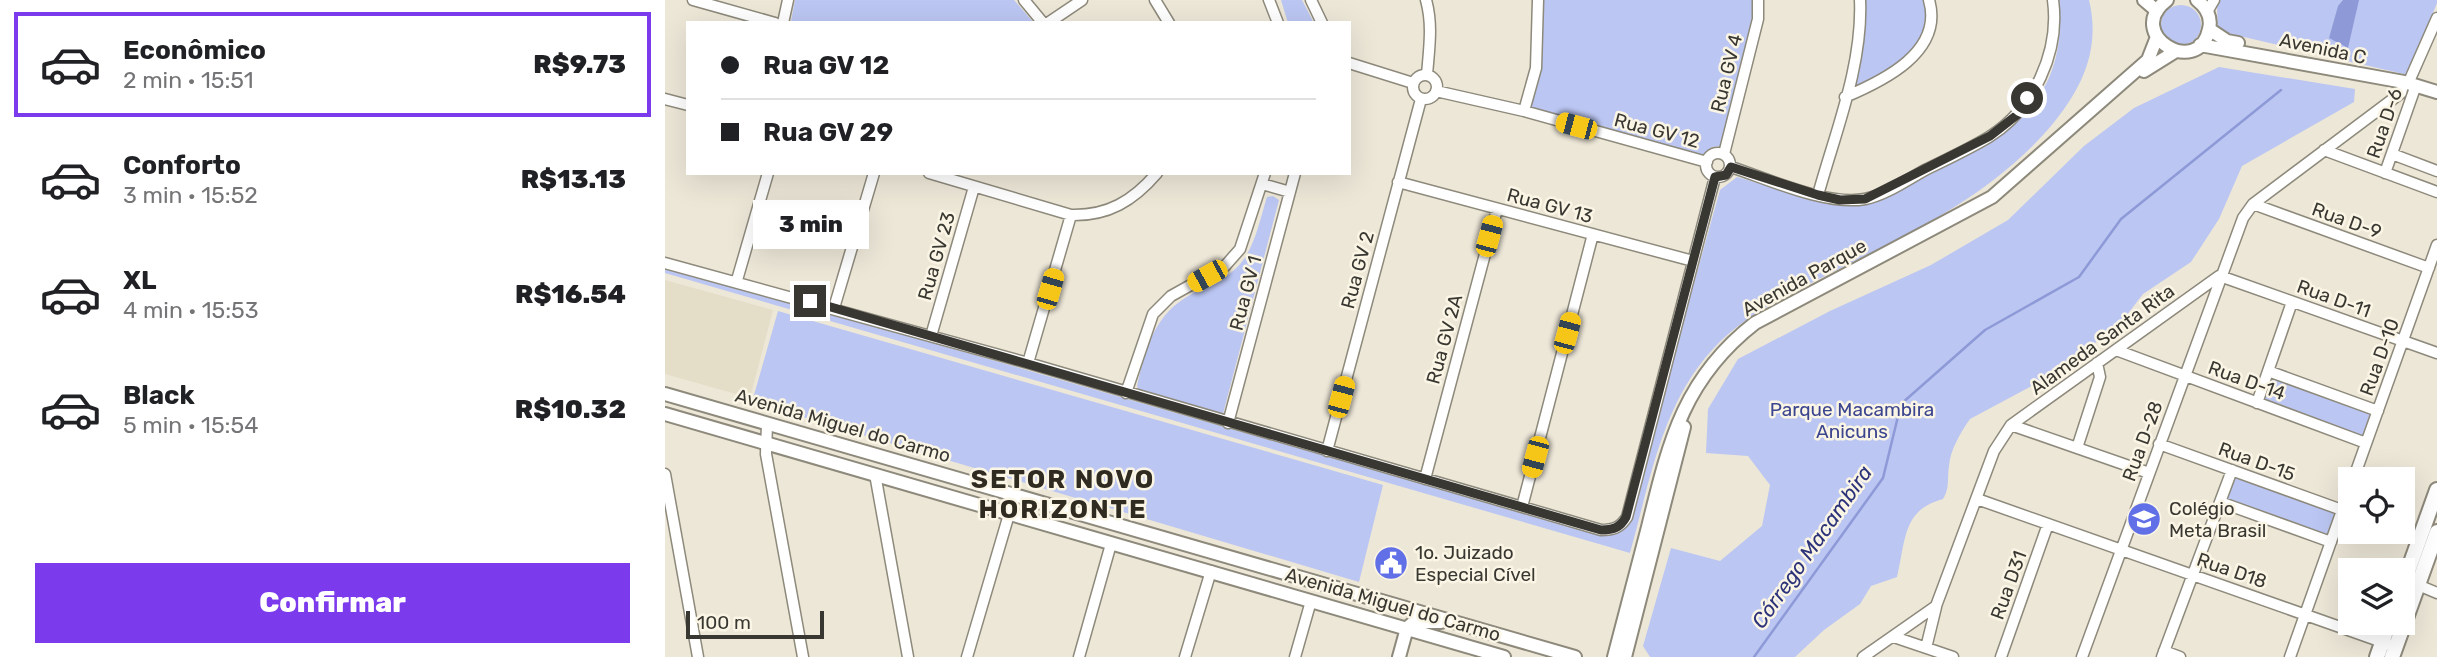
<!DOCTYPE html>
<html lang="pt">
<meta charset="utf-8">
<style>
:root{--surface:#fff;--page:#f6f6f6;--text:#202124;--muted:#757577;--line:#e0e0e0;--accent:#7c3aed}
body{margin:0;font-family:Rubik,sans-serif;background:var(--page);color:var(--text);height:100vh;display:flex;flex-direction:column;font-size:26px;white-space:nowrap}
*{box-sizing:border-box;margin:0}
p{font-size:23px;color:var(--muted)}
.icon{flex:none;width:38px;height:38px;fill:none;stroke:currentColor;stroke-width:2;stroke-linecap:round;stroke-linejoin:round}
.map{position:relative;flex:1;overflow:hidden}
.details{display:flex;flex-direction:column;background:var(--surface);width:665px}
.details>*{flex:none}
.top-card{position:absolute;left:21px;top:21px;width:665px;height:154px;border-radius:0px;box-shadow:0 7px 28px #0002;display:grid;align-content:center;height:154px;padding:0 35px;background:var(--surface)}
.fabs{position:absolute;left:1673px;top:467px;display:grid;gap:14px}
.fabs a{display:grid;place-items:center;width:77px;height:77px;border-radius:0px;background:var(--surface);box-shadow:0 7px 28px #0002;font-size:35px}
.scale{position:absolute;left:21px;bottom:18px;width:138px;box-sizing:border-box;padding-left:7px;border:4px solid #393731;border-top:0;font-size:19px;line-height:24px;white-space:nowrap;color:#393731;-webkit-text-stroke:5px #faf5e5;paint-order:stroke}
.end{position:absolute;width:32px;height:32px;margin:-16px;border:9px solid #393731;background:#fff;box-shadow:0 0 0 4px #fff}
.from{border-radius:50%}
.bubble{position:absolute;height:49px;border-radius:0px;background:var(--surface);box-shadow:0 7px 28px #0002;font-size:23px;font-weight:800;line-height:49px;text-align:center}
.car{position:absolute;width:21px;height:42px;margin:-21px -10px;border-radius:9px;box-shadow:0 0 5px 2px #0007;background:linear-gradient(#f5c518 24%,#345 0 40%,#f5c518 0 76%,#345 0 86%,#f5c518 0)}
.top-card b{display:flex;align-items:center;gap:24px;height:66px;font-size:26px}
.top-card b+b{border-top:2px solid var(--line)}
.top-card i{width:18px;height:18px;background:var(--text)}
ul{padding:12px 0 0;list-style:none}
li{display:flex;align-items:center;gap:21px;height:105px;margin:0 14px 10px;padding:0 21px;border:4px solid transparent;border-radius:0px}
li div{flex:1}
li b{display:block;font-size:26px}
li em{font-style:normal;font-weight:800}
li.current{border-color:var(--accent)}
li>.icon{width:63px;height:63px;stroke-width:1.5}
.button{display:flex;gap:14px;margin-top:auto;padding:14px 35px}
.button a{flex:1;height:80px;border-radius:0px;background:var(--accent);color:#fff;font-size:28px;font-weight:800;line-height:80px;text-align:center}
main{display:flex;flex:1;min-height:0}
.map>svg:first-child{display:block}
.built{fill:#e4ddc7}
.green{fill:#bbc6f2}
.water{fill:#8e9ad7}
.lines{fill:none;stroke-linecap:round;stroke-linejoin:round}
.stream{stroke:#8e9ad7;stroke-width:2.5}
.street-casing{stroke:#8d897b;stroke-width:13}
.secondary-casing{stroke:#8d897b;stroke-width:16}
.primary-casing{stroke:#8d897b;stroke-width:18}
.street{stroke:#fff;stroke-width:10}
.secondary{stroke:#fff;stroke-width:12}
.primary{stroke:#fff;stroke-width:14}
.route{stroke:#393731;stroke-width:9}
.labels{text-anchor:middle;stroke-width:5;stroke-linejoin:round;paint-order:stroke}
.street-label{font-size:19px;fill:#393731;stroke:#faf5e5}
.park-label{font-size:19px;fill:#3c458f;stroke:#faf5e5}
.poi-label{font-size:19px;fill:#393731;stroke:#faf5e5;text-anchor:start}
.water-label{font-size:21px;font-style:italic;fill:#2c337a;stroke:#faf5e5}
.district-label{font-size:26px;font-weight:bold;letter-spacing:2px;fill:#2f2b20;stroke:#faf5e5}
</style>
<main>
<section class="details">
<ul>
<li class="current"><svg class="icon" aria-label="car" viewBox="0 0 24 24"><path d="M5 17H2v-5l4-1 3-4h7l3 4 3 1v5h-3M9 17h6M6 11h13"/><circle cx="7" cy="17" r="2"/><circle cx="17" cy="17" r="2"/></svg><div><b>Econômico</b><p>2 min · 15:51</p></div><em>R$9.73</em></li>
<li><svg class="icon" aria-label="car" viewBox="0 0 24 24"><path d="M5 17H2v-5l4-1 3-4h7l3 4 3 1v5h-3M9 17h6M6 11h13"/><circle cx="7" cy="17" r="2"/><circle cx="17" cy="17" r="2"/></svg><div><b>Conforto</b><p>3 min · 15:52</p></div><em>R$13.13</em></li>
<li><svg class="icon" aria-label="car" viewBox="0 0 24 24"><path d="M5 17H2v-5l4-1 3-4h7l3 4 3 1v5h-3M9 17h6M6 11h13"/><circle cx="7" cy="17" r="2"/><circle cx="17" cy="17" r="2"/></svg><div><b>XL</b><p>4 min · 15:53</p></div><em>R$16.54</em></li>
<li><svg class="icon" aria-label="car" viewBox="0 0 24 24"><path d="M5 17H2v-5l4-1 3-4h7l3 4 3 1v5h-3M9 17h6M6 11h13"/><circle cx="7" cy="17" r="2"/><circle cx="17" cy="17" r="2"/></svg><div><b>Black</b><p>5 min · 15:54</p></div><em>R$10.32</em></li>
</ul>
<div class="button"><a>Confirmar</a></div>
</section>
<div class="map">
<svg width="1772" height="657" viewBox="0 0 1772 657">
<rect width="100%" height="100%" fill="#ede7d8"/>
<!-- built -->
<path class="built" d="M0,280l108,30 -23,88 -85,-24z"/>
<!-- green -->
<path class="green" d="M130,0h219l20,23h-236l-7,-2z
M616,0h21l12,23h-26z
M876,0h211l2,19 -33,127 -9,1 -9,8 -174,-47 12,-50z
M1199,0h62l2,5c-3,13 -5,31 -11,44 -7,14 -51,39 -66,37l11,-43z
M1394,0h30c12,49 -7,89 -38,126 -63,73 -144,108 -228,151 -40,20 -80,39 -110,72 -52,56 -63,133 -83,204l-965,-280v-7l935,269 20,-4 35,-108 65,-233 17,-13c43,12 85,27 130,25 21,-1 45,-19 64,-28 79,-41 137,-72 128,-174z
M1555,0h217v3l-29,72 -190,-44 -1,-27z
M1496 25a20 20 0 1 1 40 0a20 20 0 1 1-40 0Z
M1554,67l136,22 -1,13 -112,64 -23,53 -28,43 -48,32 -23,30 -66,50 -84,45c-9,13 -20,31 -21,47 -2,12 1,22 -6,33 -41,11 -37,41 -46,78l-26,9 -11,18 -36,26 -29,27h-145l-7,-11 28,-98 49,13 42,-35 8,-41 -22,-29 -42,-3 2,-44 30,-50 92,-48 101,-46 77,-45 76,-74 50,-38z
M608,196l6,4 -56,214 -84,-24 -2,-4c8,-35 16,-68 48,-88 15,-10 35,-16 48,-27 21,-17 26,-49 34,-74z
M113,311l605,174 -24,97 -607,-180z
M1605,374l105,38 -11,28 -103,-37z
M1568,473l107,37 -10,30 -107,-39z"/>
<!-- water -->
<path class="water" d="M1678,0h16l-11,48 -19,-10 9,-32z"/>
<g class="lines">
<!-- stream -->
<path class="stream" d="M1089,657l129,-179 18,-74 84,-74 94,-53 42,-58 160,-129"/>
<!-- street casing -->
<g class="street-casing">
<path id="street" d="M28,0l82,23
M359,0l19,23
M490,0l14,23
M604,0l9,23
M646,0l11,23
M761,0c7,25 3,49 1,75
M1542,12l7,-12
M118,23l5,-23
M383,23l34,-23
M684,63l64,20
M748 87a12 12 0 1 1 24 0a12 12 0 1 1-24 0Z
M1746,77l26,-59
M771,91l88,20 183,51
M1180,97c38,-16 99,-45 84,-97
M0,99l23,6
M859,111l12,-43 2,-68
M1659,150l113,42
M1041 165a12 12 0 1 1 24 0a12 12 0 1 1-24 0Z
M1059,154l34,-135v-19
M1727,154l45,17
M1066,167c37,12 95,39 134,32 21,-4 43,-20 62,-30 21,-10 42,-20 62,-32 45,-28 71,-85 64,-137
M264,173l142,42c37,1 62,-14 86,-42
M1720,173l31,-88
M733,182l295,79
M597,184l28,8
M1153,195c17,-62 45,-130 42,-195
M1588,204l176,64
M0,263l363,100 573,167c12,0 19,-2 26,-13l88,-340
M1555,276l217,77
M72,280l31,-107
M169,308l40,-135
M266,336l43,-149
M1451,350l250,93
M363,363l43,-148
M1603,371l110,40
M461,393l27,-79 18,-18 54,-30 15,-17 25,-76
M1592,403l35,-101
M102,423l-1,31 37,203
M563,423l67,-250
M1346,425l138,48
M1494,444l183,66
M1412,448l23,-71 -3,-14
M662,451l94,-352
M0,474l33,183
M210,474l33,183
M760,479l72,-270
M1688,480l84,-235
M1312,499l411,145
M1555,502l111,40
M857,507l71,-273
M1753,585l19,8
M1229,637l59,20
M1261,648l10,-41
M1499,651l16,6
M302,657l48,-163
M414,657l32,-113
M520,657l26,-86
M630,657l16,-56
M1198,657l73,-51 58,-155 17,-26 208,-149
M1336,657l47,-133
M1417,657l161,-439 10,-14 148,-111 3,-11
M1497,657l70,-187
M1625,657l60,-169"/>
</g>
<!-- secondary casing -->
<g class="secondary-casing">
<path id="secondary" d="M1479,0l13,11
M1502,0c-45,34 32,80 42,29 3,-12 -3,-22 -12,-29
M1544,29l18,12 11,2
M1535,45l204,37 33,10
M1479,71l32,-20
M0,394l910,263
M0,414l839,243
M734,657l8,-29 7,-6h27
M949,657c11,-43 23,-87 34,-130 21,-85 35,-148 107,-204l237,-126 156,-137 9,-23
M960,657l59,-230"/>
</g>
<!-- primary casing -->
<g class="primary-casing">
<path id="primary" d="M1738,585l34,-95
M1712,657l12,-34
M1727,657l45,-125"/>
</g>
<!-- street -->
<use href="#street" class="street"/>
<!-- secondary -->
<use href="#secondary" class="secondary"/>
<!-- primary -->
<use href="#primary" class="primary"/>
</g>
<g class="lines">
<!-- route -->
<path class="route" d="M145,301l791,229c12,0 19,-2 25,-13l89,-340 11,-2 5,-8 87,28 22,5 25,-1 125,-63 27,-21 10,-17"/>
</g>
<!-- icons -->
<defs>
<g id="school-disc" transform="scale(1.75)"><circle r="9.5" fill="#6270e8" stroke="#faf5e5"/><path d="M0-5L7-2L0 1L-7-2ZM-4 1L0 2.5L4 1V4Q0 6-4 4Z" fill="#fff"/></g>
<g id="civic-disc" transform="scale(1.75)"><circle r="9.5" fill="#6270e8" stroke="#faf5e5"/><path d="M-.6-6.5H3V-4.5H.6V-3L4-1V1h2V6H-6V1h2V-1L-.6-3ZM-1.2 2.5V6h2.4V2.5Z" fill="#fff"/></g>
</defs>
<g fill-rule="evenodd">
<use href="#school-disc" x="1479" y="519"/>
<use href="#civic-disc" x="726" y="563"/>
</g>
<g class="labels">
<!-- street labels -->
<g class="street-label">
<text transform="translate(1658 48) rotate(12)" y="7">Avenida C</text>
<text transform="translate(1061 73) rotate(-76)" y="7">Rua GV 4</text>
<text transform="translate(1719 123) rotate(-71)" y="7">Rua D-6</text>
<text transform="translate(992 130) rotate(15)" y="7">Rua GV 12</text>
<text transform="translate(885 205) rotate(15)" y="7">Rua GV 13</text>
<text transform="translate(1682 220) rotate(20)" y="7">Rua D-9</text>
<text transform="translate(271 256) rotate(-74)" y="7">Rua GV 23</text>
<text transform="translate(692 270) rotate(-75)" y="7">Rua GV 2</text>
<text transform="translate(1139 277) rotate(-29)" y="7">Avenida Parque</text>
<text transform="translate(580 293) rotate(-75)" y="7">Rua GV 1</text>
<text transform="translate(1669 298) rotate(20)" y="7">Rua D-11</text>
<text transform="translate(779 339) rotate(-75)" y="7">Rua GV 2A</text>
<text transform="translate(1437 339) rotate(-36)" y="7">Alameda Santa Rita</text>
<text transform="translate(1714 357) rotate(-70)" y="7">Rua D-10</text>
<text transform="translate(1582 380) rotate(20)" y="7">Rua D-14</text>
<text transform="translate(178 425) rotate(16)" y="7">Avenida Miguel do Carmo</text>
<text transform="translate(1477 441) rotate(-70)" y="7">Rua D-28</text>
<text transform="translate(1592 461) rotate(20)" y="7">Rua D-15</text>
<text transform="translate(1567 570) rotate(19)" y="7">Rua D18</text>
<text transform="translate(1343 585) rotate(-70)" y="7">Rua D31</text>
<text transform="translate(728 604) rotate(16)" y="7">Avenida Miguel do Carmo</text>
</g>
<!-- park labels -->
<g class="park-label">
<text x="1187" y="416">Parque Macambira<tspan x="1187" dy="22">Anicuns</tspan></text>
</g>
<!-- poi labels -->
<g class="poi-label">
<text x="1504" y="515">Colégio<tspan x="1504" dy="22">Meta Brasil</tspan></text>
<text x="750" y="559">1o. Juizado<tspan x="750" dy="22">Especial Cível</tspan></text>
</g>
<!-- water labels -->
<g class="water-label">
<text transform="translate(1147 547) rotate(-55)" y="7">Córrego Macambira</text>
</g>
<!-- district labels -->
<g class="district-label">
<text x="398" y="488">SETOR NOVO<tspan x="398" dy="30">HORIZONTE</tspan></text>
</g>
</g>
</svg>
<div class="fabs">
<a><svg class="icon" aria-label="locate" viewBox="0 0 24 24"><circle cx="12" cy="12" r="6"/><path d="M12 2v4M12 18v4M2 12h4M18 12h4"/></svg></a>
<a><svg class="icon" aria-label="layers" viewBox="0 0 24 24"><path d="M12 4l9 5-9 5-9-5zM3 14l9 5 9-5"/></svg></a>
</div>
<div class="scale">100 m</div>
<i class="end from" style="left:1362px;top:98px"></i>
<i class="end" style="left:145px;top:301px"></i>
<div class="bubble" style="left:88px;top:200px;width:116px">3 min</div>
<i class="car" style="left:911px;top:126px;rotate:285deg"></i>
<i class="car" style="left:824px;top:236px;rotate:15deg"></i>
<i class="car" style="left:542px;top:276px;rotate:241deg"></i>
<i class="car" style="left:385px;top:289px;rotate:16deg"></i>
<i class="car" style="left:902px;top:333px;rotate:15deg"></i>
<i class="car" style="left:676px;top:397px;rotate:15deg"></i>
<i class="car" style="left:870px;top:457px;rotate:195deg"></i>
<div class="top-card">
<b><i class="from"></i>Rua GV 12</b>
<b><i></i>Rua GV 29</b>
</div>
</div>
</main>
